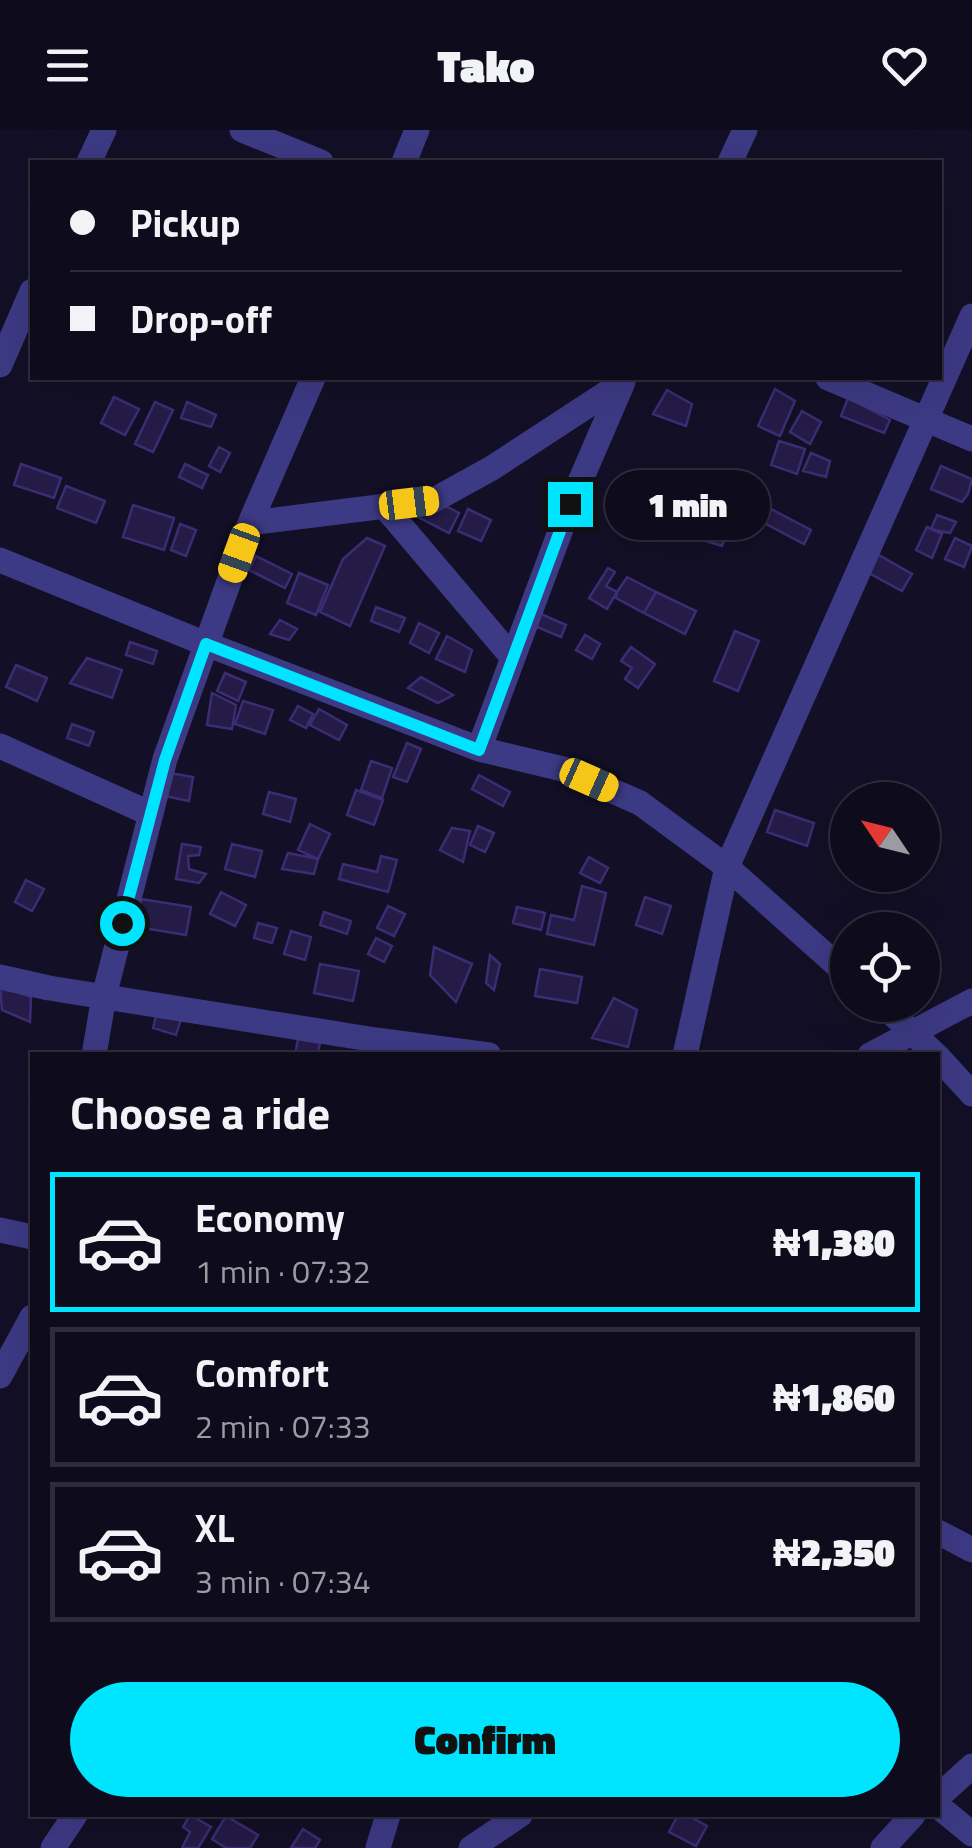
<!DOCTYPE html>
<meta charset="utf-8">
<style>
:root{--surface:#0e0b1c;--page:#1c1929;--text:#f1f3f6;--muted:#9b9ba3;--line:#2e2b3b;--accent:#00e5ff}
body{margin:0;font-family:"Titillium Web",sans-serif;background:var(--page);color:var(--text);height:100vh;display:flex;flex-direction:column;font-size:38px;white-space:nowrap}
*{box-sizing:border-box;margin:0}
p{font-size:32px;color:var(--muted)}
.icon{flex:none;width:55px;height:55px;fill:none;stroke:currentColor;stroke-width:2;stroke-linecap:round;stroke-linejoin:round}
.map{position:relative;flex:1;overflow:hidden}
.panel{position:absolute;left:30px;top:922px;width:910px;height:765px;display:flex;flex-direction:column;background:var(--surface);border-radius:0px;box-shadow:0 10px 40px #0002,0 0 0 2px var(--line)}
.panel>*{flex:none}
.guide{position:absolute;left:30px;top:30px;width:912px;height:220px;border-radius:0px;box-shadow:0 10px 40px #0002,0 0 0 2px var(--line);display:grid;align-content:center;height:220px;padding:0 40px;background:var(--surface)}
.needle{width:65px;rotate:305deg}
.tools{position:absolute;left:830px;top:652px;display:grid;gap:20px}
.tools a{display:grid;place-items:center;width:110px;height:110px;border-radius:50%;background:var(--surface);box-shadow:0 10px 40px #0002,0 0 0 2px var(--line);font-size:50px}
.end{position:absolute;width:45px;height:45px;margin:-22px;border:12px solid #00e5ff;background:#111;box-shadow:0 0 0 5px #111}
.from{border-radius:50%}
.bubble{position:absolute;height:70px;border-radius:35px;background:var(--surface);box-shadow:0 10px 40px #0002,0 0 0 2px var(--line);font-size:32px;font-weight:800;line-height:70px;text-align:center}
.car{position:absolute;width:30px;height:60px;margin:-30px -15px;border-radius:12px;box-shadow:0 0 8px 2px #0007;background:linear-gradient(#f5c518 24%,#345 0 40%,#f5c518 0 76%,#345 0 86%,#f5c518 0)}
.guide b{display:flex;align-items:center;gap:35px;height:95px;font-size:38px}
.guide b+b{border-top:2px solid var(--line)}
.guide i{width:25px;height:25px;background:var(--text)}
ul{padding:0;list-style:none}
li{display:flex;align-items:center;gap:30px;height:140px;margin:0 20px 15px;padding:0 20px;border:5px solid var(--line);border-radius:0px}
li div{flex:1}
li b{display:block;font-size:38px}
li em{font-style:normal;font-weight:800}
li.active{border-color:var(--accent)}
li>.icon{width:90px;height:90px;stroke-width:1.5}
h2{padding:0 40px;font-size:45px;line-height:120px}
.button{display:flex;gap:20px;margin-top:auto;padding:20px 40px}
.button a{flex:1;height:115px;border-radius:60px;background:var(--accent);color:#111;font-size:40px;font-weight:800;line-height:115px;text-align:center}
header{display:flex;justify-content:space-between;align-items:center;height:130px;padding:0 40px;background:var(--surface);font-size:45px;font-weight:800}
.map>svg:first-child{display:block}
.building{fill:#241b47;stroke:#3b2d73;stroke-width:2.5}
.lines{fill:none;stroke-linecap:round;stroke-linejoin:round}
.minor{stroke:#3d3a85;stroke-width:25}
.route{stroke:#00e5ff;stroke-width:12}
</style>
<header><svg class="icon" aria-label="menu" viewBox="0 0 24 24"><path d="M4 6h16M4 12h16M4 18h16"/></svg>Tako<svg class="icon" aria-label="heart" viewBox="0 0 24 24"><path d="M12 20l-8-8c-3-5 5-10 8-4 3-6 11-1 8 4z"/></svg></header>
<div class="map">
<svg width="972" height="1718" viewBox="0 0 972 1718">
<rect width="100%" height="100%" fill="#130f26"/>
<!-- building -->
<path class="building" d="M775,259l20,12 -15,35 -22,-10z
M667,260l25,14 -6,22 -33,-12z
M114,267l25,12 -14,26 -24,-12z
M848,268l42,22 -6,13 -43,-17z
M155,272l18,8 -20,42 -18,-8z
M187,272l29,13 -5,12 -30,-9z
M802,281l19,11 -11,22 -20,-12z
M779,311l26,8 -8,25 -26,-9z
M219,317l11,6 -10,19 -11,-6z
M811,323l19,8 -4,16 -23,-6z
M21,334l40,14 -7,20 -40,-13z
M185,334l23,11 -6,13 -23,-11z
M941,336l31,13 -4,15 -6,8 -31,-13z
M706,345l24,11 -24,55 -26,-10z
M638,349l25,11 -14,25 -22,-9z
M66,356l39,15 -9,22 -39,-15z
M434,370l25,13 -10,20 -31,-16 13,-11z
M133,375l41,13 -10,32 -41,-13z
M468,379l23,11 -10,21 -23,-10z
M771,379l40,21 -7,14 -40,-21z
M715,385l16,6 -9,25 -16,-5z
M937,385l19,7 -6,11 -19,-4z
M180,394l16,6 -10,26 -15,-6z
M927,397l15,7 -10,24 -16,-8z
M367,408l18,8 -35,80 -30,-14 23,-53z
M955,408l17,8 -8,21 -19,-8z
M877,424l35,20 -10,17 -35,-19z
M256,426l36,18 -7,14 -36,-18z
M608,438l7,4 -9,14 11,6 -10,17 -18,-11z
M299,443l29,12 -12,30 -29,-12z
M627,447l29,15 -12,21 -28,-15 1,-6z
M656,462l40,19 -11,23 -41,-21z
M376,477l29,11 -6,14 -28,-11z
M541,484l25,11 -5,12 -26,-11z
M280,490l17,9 -8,11 -19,-6z
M419,493l20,10 -10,20 -19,-10z
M735,501l24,10 -21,50 -24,-10z
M585,505l15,9 -8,15 -16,-9z
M447,506l25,14 -7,22 -29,-13z
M130,512l27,9 -4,13 -27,-9z
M631,517l24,17 -17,24 -13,-9 7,-11 -11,-7z
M87,528l35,12 -10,28 -42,-15z
M16,535l31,13 -10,23 -31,-14z
M225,543l21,9 -8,19 -21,-10z
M421,547l32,18 -15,8 -30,-15z
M212,563l24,12 -4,24 -25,-4z
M243,571l30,9 -8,24 -30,-10z
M298,576l15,8 -7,14 -16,-8z
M319,579l28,16 -8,15 -29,-15z
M72,594l22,8 -5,14 -22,-8z
M407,613l14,6 -14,33 -14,-5z
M371,631l21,7 -10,30 -21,-8z
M170,643l23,4 -4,24 -24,-5z
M479,645l31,17 -7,14 -31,-17z
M356,660l27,10 -9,25 -27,-10z
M269,662l27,7 -6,23 -27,-8z
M775,680l39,13 -7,23 -40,-14z
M310,694l20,10 -12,25 -20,-9z
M478,696l16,7 -9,19 -15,-7z
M452,698l18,3 -7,31 -23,-12z
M182,714l19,3 -2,8 -11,1 1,13 17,5 -7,9 -23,-4z
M232,714l30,7 -7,26 -30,-8z
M288,723l30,6 -4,15 -32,-5z
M381,726l16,4 -9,32 -49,-13 4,-15 34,8z
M589,727l19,11 -8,15 -20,-10z
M26,750l18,9 -12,22 -17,-9z
M582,756l24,7 -12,52 -47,-11 4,-19 23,5z
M221,762l25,13 -11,21 -25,-12z
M645,767l26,9 -9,28 -26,-9z
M141,769l50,8 -5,28 -49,-8z
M388,776l17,8 -11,22 -17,-8z
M517,777l28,6 -4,17 -28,-7z
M324,782l27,9 -4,13 -27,-9z
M258,793l19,5 -5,15 -18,-5z
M291,801l20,6 -6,23 -21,-6z
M376,808l16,8 -8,16 -16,-8z
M434,817l38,17 -16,38 -26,-27z
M490,825l10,9 -6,26 -8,-7z
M320,834l39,7 -6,30 -39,-8z
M540,839l42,8 -5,26 -42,-7z
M0,856l31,11 -1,25 -28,-12z
M614,868l23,12 -9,37 -36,-9z
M157,882l24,7 -5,16 -23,-7z
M298,909l22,4 -3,12h-22z
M190,1685l21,12 -13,21h-16l8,-16 -7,-5z
M678,1685h9l20,11 -11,20 -27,-14z
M226,1686l32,19 -8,13h-24l-14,-9z
M303,1699l17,11 -5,8h-24z"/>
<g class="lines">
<!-- minor -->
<path class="minor" d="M242,0l79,32
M89,32l15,-32
M404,32l13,-32
M730,32l15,-32
M0,235l32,-74
M828,248l144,61
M384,376l129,152
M250,393l184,-23 58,-32 130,-85
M0,430l206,84 273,105 84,20 77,34 87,64 121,108
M0,616l151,68
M479,619l91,-244 53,-123
M0,847l49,11 327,52 113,15
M883,875l53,50
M94,925l10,-59 61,-237 85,-236 63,-145
M685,925l42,-188 245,-551
M870,925l102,-54
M938,927l34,37
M0,1100l32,7
M0,1246l32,-59
M938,1402l34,18
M938,1667l34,-31
M938,1676l34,28
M53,1718l22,-33
M378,1718l10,-33
M471,1718l49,-33
M883,1718l30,-33"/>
</g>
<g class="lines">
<!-- route -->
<path class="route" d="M122,793l43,-163 41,-116 273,106 91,-246"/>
</g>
</svg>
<div class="tools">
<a><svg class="needle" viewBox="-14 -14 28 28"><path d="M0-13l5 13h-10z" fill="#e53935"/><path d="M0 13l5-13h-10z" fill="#9b9ba3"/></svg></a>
<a><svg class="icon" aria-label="locate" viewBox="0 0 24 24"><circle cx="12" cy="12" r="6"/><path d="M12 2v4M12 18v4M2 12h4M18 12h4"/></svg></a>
</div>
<i class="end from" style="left:122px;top:793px"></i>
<i class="end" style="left:570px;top:374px"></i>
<div class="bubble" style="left:605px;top:340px;width:165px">1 min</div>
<i class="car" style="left:409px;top:373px;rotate:83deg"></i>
<i class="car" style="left:239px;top:423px;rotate:200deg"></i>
<i class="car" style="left:589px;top:650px;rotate:114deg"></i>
<div class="guide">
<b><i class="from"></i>Pickup</b>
<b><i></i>Drop-off</b>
</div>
<section class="panel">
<h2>Choose a ride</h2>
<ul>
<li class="active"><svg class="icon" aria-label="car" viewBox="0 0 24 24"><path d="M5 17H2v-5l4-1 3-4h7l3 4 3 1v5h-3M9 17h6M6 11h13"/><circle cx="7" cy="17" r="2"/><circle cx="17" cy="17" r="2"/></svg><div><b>Economy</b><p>1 min · 07:32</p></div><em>₦1,380</em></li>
<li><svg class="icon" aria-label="car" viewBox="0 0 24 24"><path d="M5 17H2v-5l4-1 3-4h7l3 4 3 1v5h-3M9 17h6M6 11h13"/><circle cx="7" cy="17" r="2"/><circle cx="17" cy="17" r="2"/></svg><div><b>Comfort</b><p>2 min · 07:33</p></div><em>₦1,860</em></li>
<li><svg class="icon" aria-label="car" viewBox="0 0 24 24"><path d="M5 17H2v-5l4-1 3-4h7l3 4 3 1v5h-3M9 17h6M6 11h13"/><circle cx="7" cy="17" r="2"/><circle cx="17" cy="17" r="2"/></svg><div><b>XL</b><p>3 min · 07:34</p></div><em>₦2,350</em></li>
</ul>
<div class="button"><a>Confirm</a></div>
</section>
</div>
